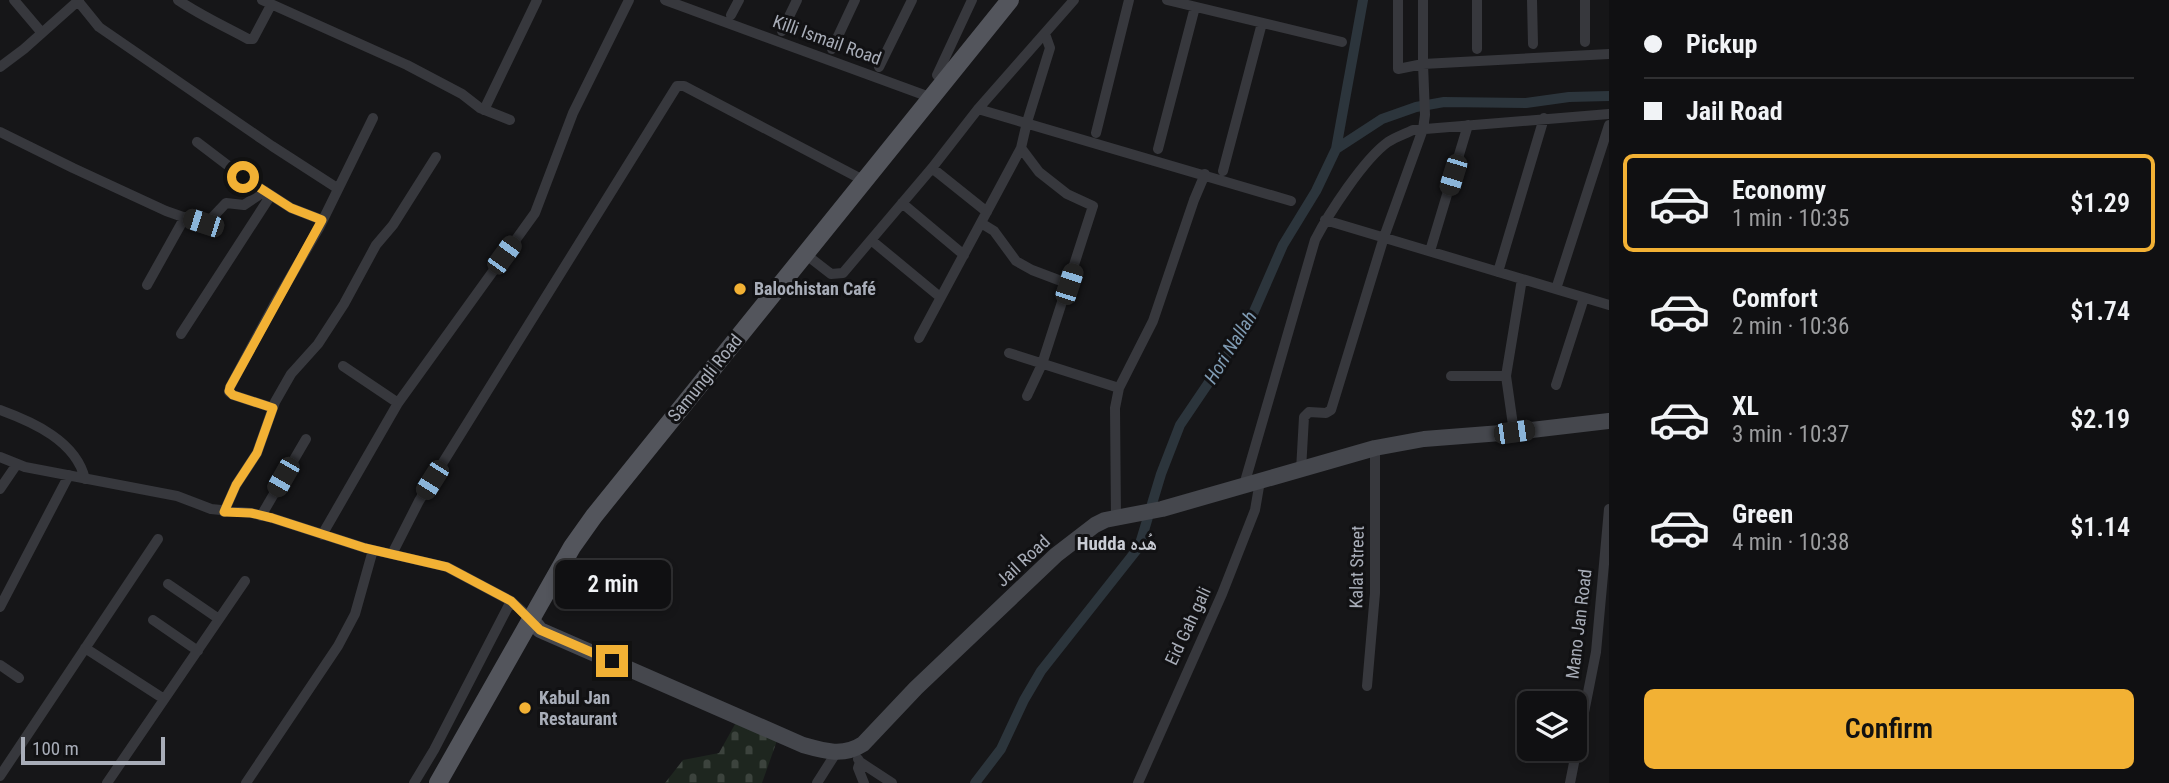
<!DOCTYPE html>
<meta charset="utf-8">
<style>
:root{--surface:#101012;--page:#1e1e20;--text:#f1f3f6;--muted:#9c9d9f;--line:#303032;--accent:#f2b134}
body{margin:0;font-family:"Roboto Condensed","Noto Naskh Arabic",sans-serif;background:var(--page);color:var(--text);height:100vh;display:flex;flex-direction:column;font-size:26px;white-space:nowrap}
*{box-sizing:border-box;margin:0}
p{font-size:23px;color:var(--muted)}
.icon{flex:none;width:38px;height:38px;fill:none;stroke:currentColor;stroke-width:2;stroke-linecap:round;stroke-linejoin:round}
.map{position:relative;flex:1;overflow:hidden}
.side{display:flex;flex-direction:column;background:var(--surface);width:560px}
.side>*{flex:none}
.banner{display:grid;align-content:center;height:154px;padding:0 35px;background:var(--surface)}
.controls{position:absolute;left:1517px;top:691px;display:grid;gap:14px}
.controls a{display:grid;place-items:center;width:70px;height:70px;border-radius:10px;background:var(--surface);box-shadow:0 4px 10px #0003,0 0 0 2px var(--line);font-size:35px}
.scale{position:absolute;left:21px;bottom:18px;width:144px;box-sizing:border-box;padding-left:7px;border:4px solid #a8adb8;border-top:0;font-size:19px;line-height:24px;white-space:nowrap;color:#a8adb8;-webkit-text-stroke:5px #111113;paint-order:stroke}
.end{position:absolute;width:32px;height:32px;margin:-16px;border:9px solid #f2b134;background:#111;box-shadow:0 0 0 4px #111}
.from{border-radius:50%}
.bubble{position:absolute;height:49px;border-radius:10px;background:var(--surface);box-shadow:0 4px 10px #0003,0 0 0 2px var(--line);font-size:23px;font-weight:600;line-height:49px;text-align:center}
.car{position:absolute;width:21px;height:42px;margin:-21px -10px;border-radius:9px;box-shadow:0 0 5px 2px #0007;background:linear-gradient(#222 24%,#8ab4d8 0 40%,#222 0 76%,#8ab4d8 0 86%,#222 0)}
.banner b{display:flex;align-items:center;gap:24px;height:66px;font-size:26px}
.banner b+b{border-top:2px solid var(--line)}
.banner i{width:18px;height:18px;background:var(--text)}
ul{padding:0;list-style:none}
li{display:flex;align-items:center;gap:21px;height:98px;margin:0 14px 10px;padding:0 21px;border:4px solid transparent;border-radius:10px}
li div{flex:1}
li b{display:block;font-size:26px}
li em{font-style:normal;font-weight:600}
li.active{border-color:var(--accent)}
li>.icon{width:63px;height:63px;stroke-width:1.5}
.action{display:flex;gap:14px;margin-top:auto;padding:14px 35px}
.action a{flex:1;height:80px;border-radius:10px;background:var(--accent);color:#111;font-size:28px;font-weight:600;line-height:80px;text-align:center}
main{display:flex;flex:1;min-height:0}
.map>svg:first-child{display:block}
.cemetery{fill:url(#cemetery-stones)}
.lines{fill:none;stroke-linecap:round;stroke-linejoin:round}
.canal{stroke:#2c353c;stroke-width:10}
.minor{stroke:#37383d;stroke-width:10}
.secondary{stroke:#45474d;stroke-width:16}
.primary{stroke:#53555c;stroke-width:18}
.route{stroke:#f2b134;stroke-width:9}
.poi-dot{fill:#f2b134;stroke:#111113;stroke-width:2.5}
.labels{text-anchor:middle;stroke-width:6;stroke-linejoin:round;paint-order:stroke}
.street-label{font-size:18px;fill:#a8adb8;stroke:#111113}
.poi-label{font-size:18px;font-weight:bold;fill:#a8adb8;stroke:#111113;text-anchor:start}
.water-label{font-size:19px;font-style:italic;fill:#7f9bb3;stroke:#111113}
.neighbourhood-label{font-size:19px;font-weight:bold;fill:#c9ccd4;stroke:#111113}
</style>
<main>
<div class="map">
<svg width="1609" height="783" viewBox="0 0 1609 783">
<defs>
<pattern id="cemetery-stones" width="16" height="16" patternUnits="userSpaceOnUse" patternTransform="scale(1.75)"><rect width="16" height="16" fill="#1e261f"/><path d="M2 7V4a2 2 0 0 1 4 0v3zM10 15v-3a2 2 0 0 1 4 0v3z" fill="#3c433d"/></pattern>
</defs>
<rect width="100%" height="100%" fill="#161618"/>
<!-- cemetery -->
<path class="cemetery" d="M739,717l40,18 -17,48h-97l18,-23 36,-7z"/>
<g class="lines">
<!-- canal -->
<path class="canal" d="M1336,149l27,-149
M975,783l26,-34 23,-49 17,-29 98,-124 22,-73 19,-49 69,-102 34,-78 33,-54 20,-42 46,-30 34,-12 28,-5 82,1 43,-6 40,-1"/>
<!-- minor -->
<path class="minor" d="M14,0l28,33
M178,0c22,15 46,26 70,39h5l18,-34
M262,0l145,65 55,29 18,14 30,12
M665,0l270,99
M1167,0l175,42
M1398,0v69l25,-5 186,-10
M1477,0v49
M1532,0l1,44
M78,1l21,26 173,119 65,42
M731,15l8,-15
M782,31l15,-31
M1585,42v-42
M832,49l23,-49
M0,67l24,-18 55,-49
M879,67l33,-67
M937,75l35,-75
M978,109l313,92
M484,110l53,-110
M0,132l73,36 93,43 37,13 5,-2 18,-19 18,2 21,-14
M1096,133l33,-133
M197,142l46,35 48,31 31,12
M1021,148l18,24 28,22 26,12 -51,158 -15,32
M1158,149l37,-142
M932,168l55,44
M1223,171l39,-148
M902,203l62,52
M1325,220l284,85
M981,223l13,8 22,30 16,9 37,14
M871,240l69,57
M1430,251l38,-126
M804,253l27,21 12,-1 89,-105 46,-59 96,-109
M1498,272l46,-154
M147,285l38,-68
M1556,289l53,-164
M181,334l90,-139
M919,338l102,-190 6,-26 23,-74 -5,-14
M1009,353l110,35
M343,366l55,37
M1451,376h55
M1556,385l28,-87
M273,408l-40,-13 -4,-3 1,-5 44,-82 45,-77 54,-110
M0,410c33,12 76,31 85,69
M1514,432l-8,-56 16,-97
M0,457l25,10 152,29 34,13 40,4 21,5 93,30 82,19 64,34 21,19
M1301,470l3,-53 5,-5 17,1 5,-3 53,-173 39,-108 2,-14 -2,-51v-64
M1244,485l71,-245c14,-27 49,-81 73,-98 8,-5 17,-8 25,-12l196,-16
M0,489l17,-25
M224,512l12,-27 21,-32 18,-51 16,-28 27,-30 26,-40 32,-59 17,-20 43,-68
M261,516l45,-77
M1116,517l-1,-109 4,-20 34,-67 41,-121 11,-26
M322,535l76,-132 137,-190 38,-100 56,-113
M392,554l27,-53 258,-415h7l179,94
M168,584l51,35
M0,607l69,-132
M153,620l45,31
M85,648l79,51
M0,665l19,13
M1367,686l8,-93v-145
M858,759l2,3 -2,6 6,15
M860,762l32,21
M0,776l158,-237
M107,783l138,-202
M246,783l92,-137 17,-32 18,-64
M414,783l20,-33 77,-149
M817,783l19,-30
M1138,783l84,-189 33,-84 5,-29
M1570,783l26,-131 13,-143"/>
<!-- secondary -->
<path class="secondary" d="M532,620l8,10 263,115c21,6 40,12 60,-1l53,-56 140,-133 39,-30 10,-5 57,-11 213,-61 49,-9 90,-7 95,-11"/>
<!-- primary -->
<path class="primary" d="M438,783l134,-236 22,-31 416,-516"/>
</g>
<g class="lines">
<!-- route -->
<path class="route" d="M243,177l48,31 31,12 -92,167 -1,4 4,4 40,13 -16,45 -21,32 -12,27 27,1 21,5 93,30 82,19 64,34 29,29 72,31"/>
</g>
<!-- markers -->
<g class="poi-dot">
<circle cx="740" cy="289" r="7"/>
<circle cx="525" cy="708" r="7"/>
</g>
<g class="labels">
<!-- street labels -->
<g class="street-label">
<text transform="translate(827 40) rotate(20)" y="6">Killi Ismail Road</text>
<text transform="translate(705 378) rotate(-51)" y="6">Samungli Road</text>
<text transform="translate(1023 561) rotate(-43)" y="6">Jail Road</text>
<text transform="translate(1357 567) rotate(-89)" y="6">Kalat Street</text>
<text transform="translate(1579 624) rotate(-83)" y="6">Mano Jan Road</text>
<text transform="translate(1188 626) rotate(-65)" y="6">Eid Gah gali</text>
</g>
<!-- poi labels -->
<g class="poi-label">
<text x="754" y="295">Balochistan Café</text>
<text x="539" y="704">Kabul Jan<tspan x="539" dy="21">Restaurant</tspan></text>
</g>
<!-- water labels -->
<g class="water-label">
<text transform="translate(1230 347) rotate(-58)" y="7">Hori Nallah</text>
</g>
<!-- neighbourhood labels -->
<g class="neighbourhood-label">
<text x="1117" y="550">Hudda ھُدہ</text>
</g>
</g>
</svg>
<div class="controls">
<a><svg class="icon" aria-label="layers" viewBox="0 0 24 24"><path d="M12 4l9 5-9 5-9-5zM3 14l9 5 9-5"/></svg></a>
</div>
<div class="scale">100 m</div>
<i class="end from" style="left:243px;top:177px"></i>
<i class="end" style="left:612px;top:661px"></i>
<div class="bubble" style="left:555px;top:560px;width:116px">2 min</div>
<i class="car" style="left:1453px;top:175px;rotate:197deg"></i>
<i class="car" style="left:203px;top:223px;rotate:288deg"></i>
<i class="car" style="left:504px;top:255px;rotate:36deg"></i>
<i class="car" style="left:1069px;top:284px;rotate:18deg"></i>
<i class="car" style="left:1514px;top:432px;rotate:82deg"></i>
<i class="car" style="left:283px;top:477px;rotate:210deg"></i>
<i class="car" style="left:432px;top:480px;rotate:212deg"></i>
</div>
<section class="side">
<div class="banner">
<b><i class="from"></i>Pickup</b>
<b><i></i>Jail Road</b>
</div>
<ul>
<li class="active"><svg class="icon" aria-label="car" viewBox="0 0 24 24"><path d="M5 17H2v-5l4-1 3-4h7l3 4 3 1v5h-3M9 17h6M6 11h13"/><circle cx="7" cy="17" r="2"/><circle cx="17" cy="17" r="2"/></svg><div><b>Economy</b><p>1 min · 10:35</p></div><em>$1.29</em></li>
<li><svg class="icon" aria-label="car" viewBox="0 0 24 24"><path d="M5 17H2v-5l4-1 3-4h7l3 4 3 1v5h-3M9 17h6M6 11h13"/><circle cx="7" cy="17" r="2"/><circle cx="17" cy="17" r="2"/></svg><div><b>Comfort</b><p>2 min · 10:36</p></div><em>$1.74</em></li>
<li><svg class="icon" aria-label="car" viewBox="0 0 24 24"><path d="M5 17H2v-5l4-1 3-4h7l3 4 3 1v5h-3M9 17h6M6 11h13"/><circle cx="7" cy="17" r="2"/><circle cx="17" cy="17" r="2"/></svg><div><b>XL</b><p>3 min · 10:37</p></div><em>$2.19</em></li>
<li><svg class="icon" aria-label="car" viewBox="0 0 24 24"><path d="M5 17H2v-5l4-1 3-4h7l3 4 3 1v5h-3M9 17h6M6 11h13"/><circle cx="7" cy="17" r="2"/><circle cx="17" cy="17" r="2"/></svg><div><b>Green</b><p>4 min · 10:38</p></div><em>$1.14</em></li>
</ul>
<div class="action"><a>Confirm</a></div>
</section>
</main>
